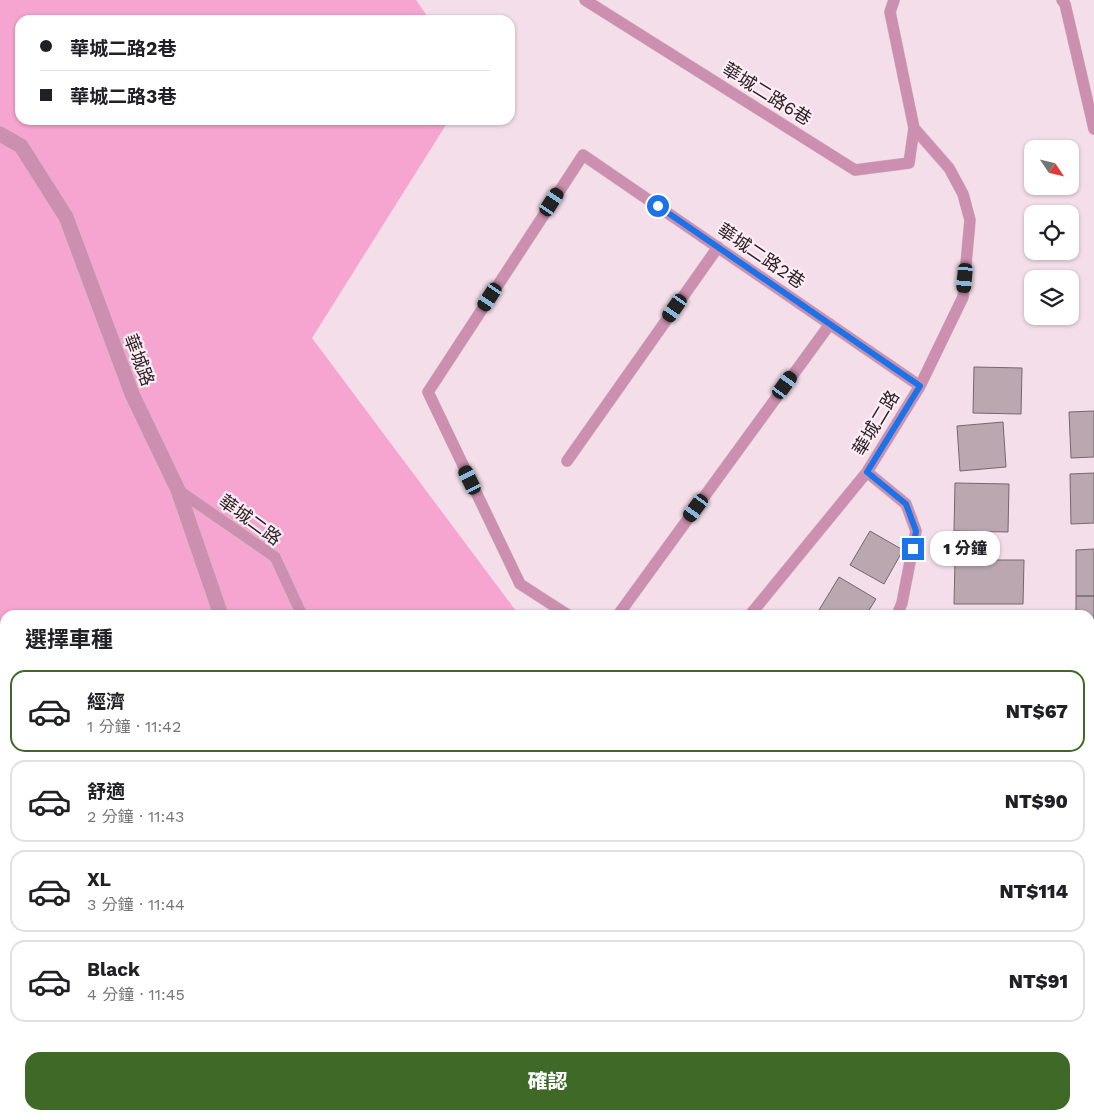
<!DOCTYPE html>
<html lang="zh-TW">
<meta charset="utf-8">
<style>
:root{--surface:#fff;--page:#f2f2f2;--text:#202124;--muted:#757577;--line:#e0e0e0;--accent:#3e6927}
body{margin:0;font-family:"Work Sans","Noto Sans TC",sans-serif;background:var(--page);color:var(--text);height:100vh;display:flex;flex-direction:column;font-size:19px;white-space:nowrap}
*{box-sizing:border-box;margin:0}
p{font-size:16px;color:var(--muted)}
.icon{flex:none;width:28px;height:28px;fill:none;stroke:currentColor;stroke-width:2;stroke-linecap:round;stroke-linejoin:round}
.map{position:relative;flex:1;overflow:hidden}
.side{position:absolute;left:0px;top:610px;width:1095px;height:510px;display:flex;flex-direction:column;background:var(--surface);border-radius:15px 15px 0 0;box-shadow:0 1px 4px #0004}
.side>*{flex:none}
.banner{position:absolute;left:15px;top:15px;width:500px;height:110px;border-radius:15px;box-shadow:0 1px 4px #0004;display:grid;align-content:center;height:110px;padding:0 25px;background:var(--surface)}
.needle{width:32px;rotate:125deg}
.fabs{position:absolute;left:1024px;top:140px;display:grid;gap:10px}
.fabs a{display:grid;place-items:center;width:55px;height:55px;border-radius:10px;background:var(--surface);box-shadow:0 1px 4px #0004;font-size:25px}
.end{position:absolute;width:22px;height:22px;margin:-11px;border:6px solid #1a73e8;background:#fff;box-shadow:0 0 0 2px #fff}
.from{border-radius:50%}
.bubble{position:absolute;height:35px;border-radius:15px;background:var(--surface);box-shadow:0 1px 4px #0004;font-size:16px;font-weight:800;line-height:35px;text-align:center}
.car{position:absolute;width:15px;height:30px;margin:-15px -8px;border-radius:6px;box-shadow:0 0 4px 1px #0007;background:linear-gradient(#222 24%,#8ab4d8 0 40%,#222 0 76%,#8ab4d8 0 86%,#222 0)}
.banner b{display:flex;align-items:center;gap:18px;height:48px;font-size:19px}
.banner b+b{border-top:1px solid var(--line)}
.banner i{width:12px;height:12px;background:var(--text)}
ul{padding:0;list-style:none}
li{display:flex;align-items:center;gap:15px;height:82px;margin:0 10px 8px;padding:0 15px;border:2px solid var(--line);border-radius:15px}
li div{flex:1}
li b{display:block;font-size:19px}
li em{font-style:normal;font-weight:800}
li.selected{border-color:var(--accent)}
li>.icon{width:45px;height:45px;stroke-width:1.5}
h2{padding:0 25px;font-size:22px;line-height:60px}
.action{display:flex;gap:10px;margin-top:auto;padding:10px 25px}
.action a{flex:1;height:58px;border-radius:15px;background:var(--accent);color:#fff;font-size:20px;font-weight:800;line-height:58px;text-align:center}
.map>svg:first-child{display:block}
.green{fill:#f6a5d0}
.building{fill:#baa7b0;stroke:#78666f}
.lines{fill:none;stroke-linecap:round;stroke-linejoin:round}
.lane-casing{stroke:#cfbcc6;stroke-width:12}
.street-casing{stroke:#cfbcc6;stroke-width:16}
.lane{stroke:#cc8faf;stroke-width:11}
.street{stroke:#cc8faf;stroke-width:15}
.route{stroke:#1a73e8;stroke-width:6}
.labels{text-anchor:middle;stroke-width:4.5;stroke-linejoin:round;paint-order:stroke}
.street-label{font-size:18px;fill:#2b2327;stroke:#feedf5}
</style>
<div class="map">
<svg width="1094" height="1120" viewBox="0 0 1094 1120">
<rect width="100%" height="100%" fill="#f3dee9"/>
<!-- green -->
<path class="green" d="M0,0h416l14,20h-410v100h429l-137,218 207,277h-514v500h531v5h-536z"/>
<!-- building -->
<path class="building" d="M974,367l48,1 -1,46 -48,-1z
M1094,411v46l-23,1 -2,-46z
M1003,422l3,45 -46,4 -3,-45z
M1094,473v50l-23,1 -1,-50z
M955,483l54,1 -1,48 -54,-1z
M870,531l33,19 -19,34 -34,-19z
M1094,549v47h-18v-46z
M955,560h69l-1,44h-69z
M839,577l37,22 -10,16h-50z
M1076,596h18v43h-4v-24h-14z
M1090,639h4v77h-4z
M1090,716h4v47h-4z
M1090,779l4,1v44h-4z
M1090,837h4l-3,48h-1z
M781,1115h13l6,5h-23z"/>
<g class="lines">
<!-- lane casing -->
<g class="lane-casing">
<path id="lane" d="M585,0l270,170 54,-7 5,-35
M1062,0l3,4 29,125
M567,461l151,-214
M867,472l39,32 10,27 -14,72 -5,12
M178,490l97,67 27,58
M568,615l-48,-31 -92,-192 155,-237 337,231
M618,615l212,-291
M750,615l117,-143 53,-86 43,-89 7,-77 -7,-26 -14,-26 -35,-40 -24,-116 4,-12
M0,1100l5,12
M688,1115l13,5
M908,1115l3,5
M557,1120l2,-5"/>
</g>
<!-- street casing -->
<g class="street-casing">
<path id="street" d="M0,134l21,12 45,71 66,177 46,96 43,125
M341,1115l1,5"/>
</g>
<!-- lane -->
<use href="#lane" class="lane"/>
<!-- street -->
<use href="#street" class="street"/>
</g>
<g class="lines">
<!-- route -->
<path class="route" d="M658,206l262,180 -53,86 39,32 10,27 -3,18"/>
</g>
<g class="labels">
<!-- street labels -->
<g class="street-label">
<text transform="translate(767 94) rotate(32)" y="6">華城二路6巷</text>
<text transform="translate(761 256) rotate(34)" y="6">華城二路2巷</text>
<text transform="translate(139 360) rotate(69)" y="6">華城路</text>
<text transform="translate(876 423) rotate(-59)" y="6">華城二路</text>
<text transform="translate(250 520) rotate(36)" y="6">華城二路</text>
</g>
</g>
</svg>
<div class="fabs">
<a><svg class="needle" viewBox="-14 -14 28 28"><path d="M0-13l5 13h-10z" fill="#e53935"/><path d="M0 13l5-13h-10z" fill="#757577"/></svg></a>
<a><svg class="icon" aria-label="locate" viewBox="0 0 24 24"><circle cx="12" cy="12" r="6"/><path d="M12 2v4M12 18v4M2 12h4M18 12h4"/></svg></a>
<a><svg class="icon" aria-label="layers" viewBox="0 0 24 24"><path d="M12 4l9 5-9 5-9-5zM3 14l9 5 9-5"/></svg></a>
</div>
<i class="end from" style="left:658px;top:206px"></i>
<i class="end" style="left:913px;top:549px"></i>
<div class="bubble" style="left:930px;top:531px;width:70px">1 分鐘</div>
<i class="car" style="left:552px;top:202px;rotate:33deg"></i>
<i class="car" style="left:965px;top:278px;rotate:185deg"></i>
<i class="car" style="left:490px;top:297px;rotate:213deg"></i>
<i class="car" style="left:675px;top:308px;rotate:215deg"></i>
<i class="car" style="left:785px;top:385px;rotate:36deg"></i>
<i class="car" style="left:470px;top:480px;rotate:334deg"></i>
<i class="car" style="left:696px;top:508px;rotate:216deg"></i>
<div class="banner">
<b><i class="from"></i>華城二路2巷</b>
<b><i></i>華城二路3巷</b>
</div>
<section class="side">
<h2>選擇車種</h2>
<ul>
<li class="selected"><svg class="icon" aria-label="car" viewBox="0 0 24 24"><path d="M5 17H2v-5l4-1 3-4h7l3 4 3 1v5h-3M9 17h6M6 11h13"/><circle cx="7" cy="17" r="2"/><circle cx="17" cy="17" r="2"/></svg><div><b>經濟</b><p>1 分鐘 · 11:42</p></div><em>NT$67</em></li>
<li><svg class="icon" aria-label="car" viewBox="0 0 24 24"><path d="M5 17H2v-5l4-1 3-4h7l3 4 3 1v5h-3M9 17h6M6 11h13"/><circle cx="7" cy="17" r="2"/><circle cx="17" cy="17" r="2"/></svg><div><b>舒適</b><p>2 分鐘 · 11:43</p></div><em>NT$90</em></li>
<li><svg class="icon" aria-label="car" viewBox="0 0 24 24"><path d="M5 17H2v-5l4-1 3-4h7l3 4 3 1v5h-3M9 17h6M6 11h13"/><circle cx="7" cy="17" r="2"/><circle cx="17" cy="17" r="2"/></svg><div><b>XL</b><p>3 分鐘 · 11:44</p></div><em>NT$114</em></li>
<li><svg class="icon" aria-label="car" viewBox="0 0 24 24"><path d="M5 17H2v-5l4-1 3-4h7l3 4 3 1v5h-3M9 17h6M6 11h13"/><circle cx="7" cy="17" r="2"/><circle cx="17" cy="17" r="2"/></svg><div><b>Black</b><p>4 分鐘 · 11:45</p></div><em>NT$91</em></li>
</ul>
<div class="action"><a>確認</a></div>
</section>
</div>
